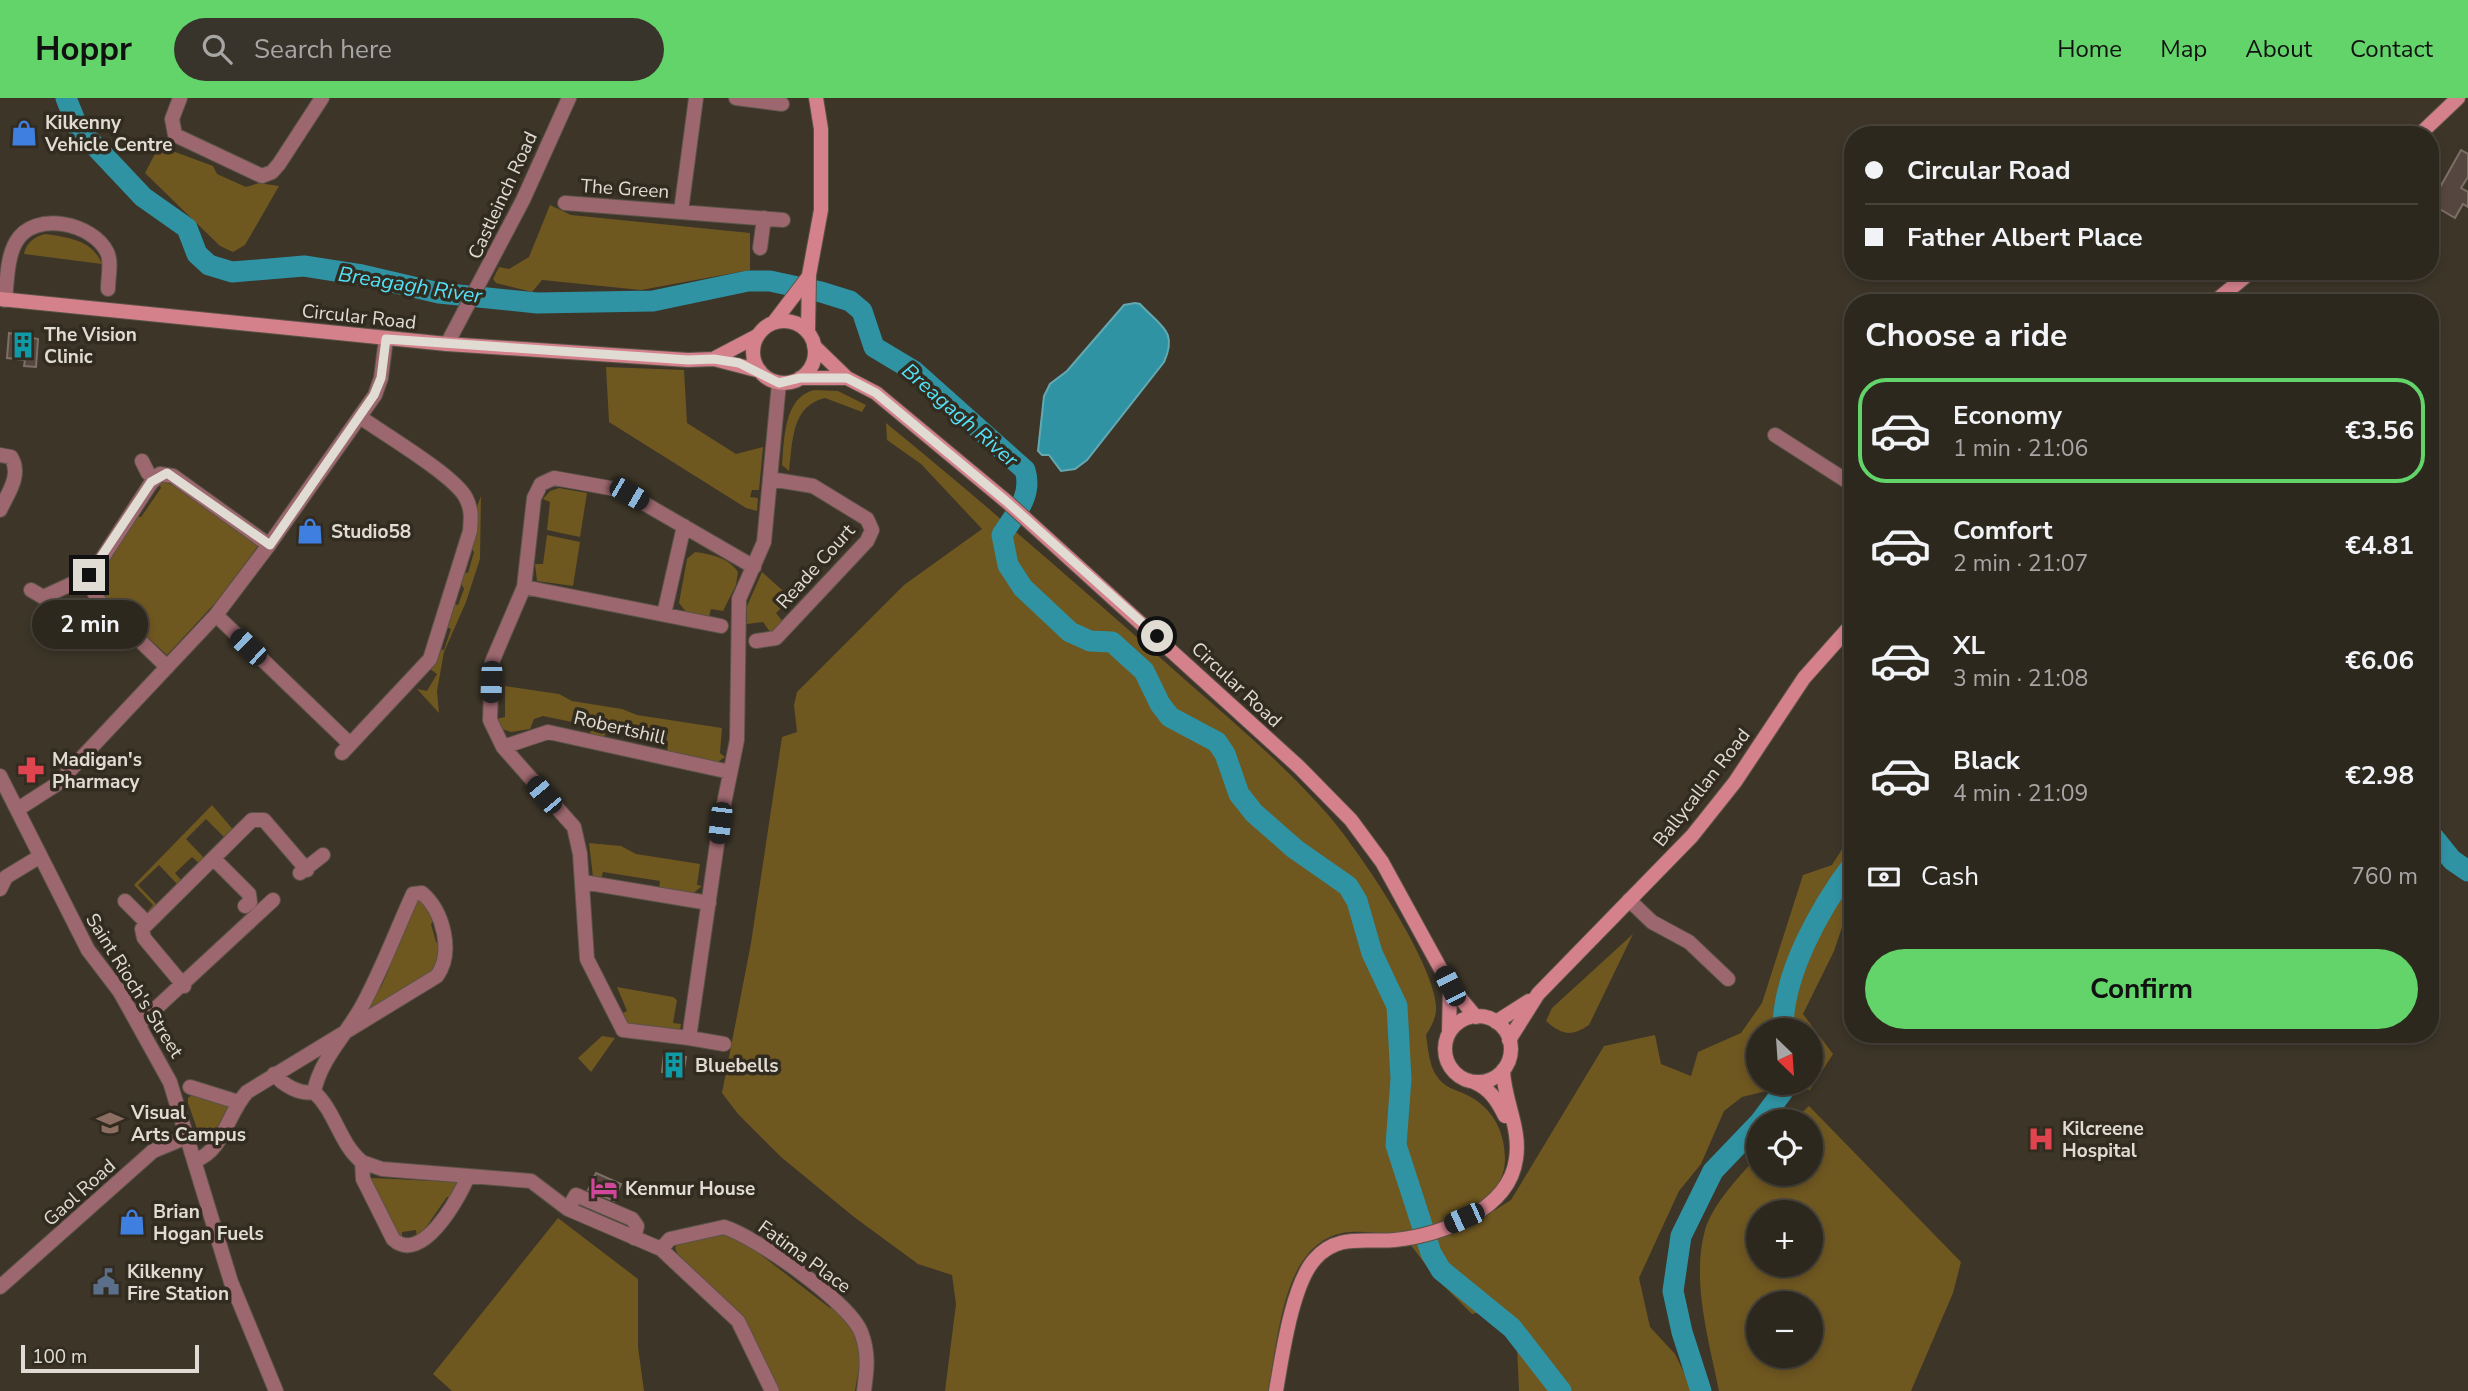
<!DOCTYPE html>
<meta charset="utf-8">
<style>
:root{--surface:#2d281e;--page:#39342b;--text:#f1f3f6;--muted:#a7a6a4;--line:#48443c;--accent:#63d469}
body{margin:0;font-family:"Nunito Sans",sans-serif;background:var(--page);color:var(--text);height:100vh;display:flex;flex-direction:column;font-size:26px;white-space:nowrap}
*{box-sizing:border-box;margin:0}
p{font-size:23px;color:var(--muted)}
.icon{flex:none;width:38px;height:38px;fill:none;stroke:currentColor;stroke-width:2;stroke-linecap:round;stroke-linejoin:round}
.map{position:relative;flex:1;overflow:hidden}
.drawer{position:absolute;left:1844px;top:196px;width:595px;height:749px;display:flex;flex-direction:column;background:var(--surface);border-radius:28px;box-shadow:0 4px 10px #0003,0 0 0 2px var(--line)}
.drawer>*{flex:none}
.top-card{position:absolute;left:1844px;top:28px;width:595px;height:154px;border-radius:28px;box-shadow:0 4px 10px #0003,0 0 0 2px var(--line);display:grid;align-content:center;height:154px;padding:0 21px;background:var(--surface)}
.needle{width:46px;rotate:155deg}
.fabs{position:absolute;left:1746px;top:920px;display:grid;gap:14px}
.fabs a{display:grid;place-items:center;width:77px;height:77px;border-radius:50%;background:var(--surface);box-shadow:0 4px 10px #0003,0 0 0 2px var(--line);font-size:35px}
.scale{position:absolute;left:21px;bottom:18px;width:178px;box-sizing:border-box;padding-left:7px;border:4px solid #e0dcd4;border-top:0;font-size:19px;line-height:24px;white-space:nowrap;color:#e0dcd4;-webkit-text-stroke:5px #322b1f;paint-order:stroke}
.end{position:absolute;width:32px;height:32px;margin:-16px;border:9px solid #e0dcd4;background:#111;box-shadow:0 0 0 4px #111}
.from{border-radius:50%}
.bubble{position:absolute;height:49px;border-radius:24px;background:var(--surface);box-shadow:0 4px 10px #0003,0 0 0 2px var(--line);font-size:23px;font-weight:700;line-height:49px;text-align:center}
.car{position:absolute;width:21px;height:42px;margin:-21px -10px;border-radius:9px;box-shadow:0 0 5px 2px #0007;background:linear-gradient(#222 24%,#8ab4d8 0 40%,#222 0 76%,#8ab4d8 0 86%,#222 0)}
.top-card b{display:flex;align-items:center;gap:24px;height:66px;font-size:26px}
.top-card b+b{border-top:2px solid var(--line)}
.top-card i{width:18px;height:18px;background:var(--text)}
ul{padding:0;list-style:none}
li{display:flex;align-items:center;gap:21px;height:105px;margin:0 14px 10px;padding:0 7px;border:4px solid transparent;border-radius:28px}
li div{flex:1}
li b{display:block;font-size:26px}
li em{font-style:normal;font-weight:700}
li.on{border-color:var(--accent)}
li>.icon{width:63px;height:63px;stroke-width:1.5}
h2{padding:0 21px;font-size:32px;line-height:84px}
.pay{display:flex;align-items:center;gap:18px;height:77px;padding:0 21px;font-size:26px}
.pay p{margin-inline-start:auto}
.action{display:flex;gap:14px;margin-top:auto;padding:14px 21px}
.action a{flex:1;height:80px;border-radius:42px;background:var(--accent);color:#111;font-size:28px;font-weight:700;line-height:80px;text-align:center}
header{display:flex;align-items:center;gap:42px;box-sizing:border-box;height:98px;padding:0 35px;background:var(--accent);color:#111}
header strong{font-size:33px}
nav{display:flex;gap:38px;margin-inline-start:auto;font-size:24px}
.search{width:490px;height:63px;background:var(--page);display:flex;align-items:center;gap:18px;box-sizing:border-box;padding:0 24px;border-radius:38px;color:var(--muted);font-size:26px}
.map>svg:first-child{display:block}
.green{fill:#6f5720;fill-rule:evenodd}
.water{fill:#2f93a4;stroke:#64a9b2;stroke-width:2}
.lines{fill:none;stroke-linecap:round;stroke-linejoin:round}
.river{stroke:#2f93a4;stroke-width:21}
.building{fill:#55473f;stroke:#7e6f66;stroke-width:2}
.minor-casing{stroke:#5a5347;stroke-width:16}
.tertiary-casing{stroke:#5a5347;stroke-width:16}
.secondary-casing{stroke:#5a5347;stroke-width:16}
.minor{stroke:#9c676e;stroke-width:14}
.tertiary{stroke:#9c676e;stroke-width:14}
.secondary{stroke:#d4818c;stroke-width:14}
.route{stroke:#e0dcd4;stroke-width:9}
.labels{text-anchor:middle;stroke-width:7;stroke-linejoin:round;paint-order:stroke}
.poi-label{font-size:19px;font-weight:bold;fill:#e0dcd4;stroke:#322b1f;text-anchor:start}
.street-label{font-size:19px;fill:#e0dcd4;stroke:#322b1f}
.water-label{font-size:21px;font-style:italic;fill:#54e0f7;stroke:#322b1f}
</style>
<header>
<strong>Hoppr</strong>
<div class="search"><svg class="icon" aria-label="search" viewBox="0 0 24 24"><circle cx="10" cy="10" r="6"/><path d="M15 15l6 6"/></svg>Search here</div>
<nav><a>Home</a><a>Map</a><a>About</a><a>Contact</a></nav>
</header>
<div class="map">
<svg width="2468" height="1293" viewBox="0 0 2468 1293">
<rect width="100%" height="100%" fill="#3c3528"/>
<!-- green -->
<path class="green" d="M159,48l54,20 4,8 29,13 13,-4 20,3 -34,59 -12,7 -13,-6 -75,-73z
M550,107l21,10 179,18v37l-109,20 -99,-10 -10,12 -36,-9 -3,-4 6,-12 10,2 20,-12z
M45,136c22,3 48,6 57,30l-78,-10c2,-11 10,-17 21,-20z
M606,269l78,3 3,53 49,31 27,-7 -4,43h-7l-2,7 8,1 -1,13 -11,-3 -137,-86z
M814,292l24,1 28,14 -4,7 -37,-14c-34,8 -32,43 -36,73l-7,-6c2,-26 2,-68 32,-75z
M886,325c92,75 181,153 270,231 59,53 122,103 174,163 31,37 102,142 106,188 1,12 -4,20 -10,30 2,13 3,29 10,40 8,13 19,14 31,20 25,12 38,36 38,64 0,45 -60,69 -98,74 -38,4 -68,-14 -99,21 -27,31 -32,97 -40,137h-323l11,-87 -4,-29 -34,-11 -64,-47 -73,-60 -43,-43 -16,-21 29,-150 31,-206 15,-5 -3,-27 3,-13 107,-107 78,-56 -61,-65 -34,-24z
M164,384l9,3 85,61 -41,55 -50,54 -65,-60 -5,-22 37,-56h7l20,-29 -2,-5z
M559,390l28,5 -7,44 -33,-7 3,-28 -7,-3 7,-8z
M481,398l-1,63 -14,43 -22,50 -7,39 2,22 -22,-24 10,2 10,-17 -7,-5 11,-20 3,1 7,-21 -4,-2 8,-23 3,1 6,-16 -3,-6 3,-11 4,1 6,-21 -3,-4 5,-39z
M547,437l33,7 -7,44 -36,-5 -2,-17h8z
M695,454c16,2 34,6 43,20l-2,13 -13,26 -12,-2 -2,8 -22,-4 -8,-10 8,-44z
M762,474l29,26 -15,15 8,10 -9,9h-5l-7,-10 -16,2v-18z
M505,588l54,8 13,7 50,8 15,6 85,13 -2,25 5,4 -10,7 -48,-10 1,-10 -62,-14 -2,8 -14,-3 1,-9 -48,-10 -9,3 -4,10 -19,3 -9,-3 -6,-10 9,-2z
M212,707l24,28 -8,8 -22,-22 -20,20 19,20 -5,5 -8,-7 -17,16 7,8 -4,4 -19,-20 -21,20 20,21 -11,6 6,-7 -19,-20z
M1853,734v71l-3,1 -16,47 -31,63 30,40 -23,36 -36,-1 -32,8 -18,14 -23,53 -22,27 -40,87 11,49 25,27 18,37h-174l-3,-67 -28,-14 -16,4 -38,-38 -24,-32 61,-19 40,-25 93,-154 51,-11 6,29 30,12 7,-24 43,-19 21,-30 41,-128 29,-10zM1759,933h52v52h-52z
M589,745l32,3 15,8 64,10 -3,21 5,1 -11,9 -32,-5 1,-9 -57,-9 -2,7 -8,-2z
M418,801l6,3 11,16 -4,6 5,18 6,4 -8,25 -69,45 11,-27 5,-2 8,-18 -1,-8z
M1633,836l-44,91c-18,12 -27,10 -43,-4l6,-13z
M617,889l56,10 4,3 -4,23 8,1 -1,6 -6,-1 -1,3 -48,-9 -6,-8 8,-4z
M602,938l13,2 -24,34 -13,-14z
M194,995l32,10 3,4 -22,37 -6,-4 -13,-37v-5z
M1809,1008l152,156 -8,31 -42,98h-192c-10,-50 -28,-111 -14,-161 7,-25 36,-56 54,-75v19h52v-52h-19zM1759,1115h52v52h-52zM1759,1206h52v52h-52z
M372,1080l84,4 3,6 -6,9h-6l-30,43 -1,-10 -14,2v9l-9,-7 2,-7 -18,-37 -8,-6z
M558,1120l80,61v68l6,44h-192l-19,-17z
M720,1134l19,6 91,70 6,-2 15,18 12,41 -4,3 -4,23h-75l-36,-74 -65,-60 -4,-9 4,-9z"/>
<!-- water -->
<path class="water" d="M1135,205l5,1c21,23 38,27 24,58l-77,98 -12,9 -14,2 -12,-16h-7l-4,-4 6,-55 6,-12 17,-13 57,-66z"/>
<g class="lines">
<!-- river -->
<path class="river" d="M66,0l12,30 65,69 44,31 10,26 12,11 23,7 72,-6 58,9 77,18 98,10 116,-2 95,-20h22l51,11 29,9 12,10 12,36 40,24 111,99c8,26 -10,44 -23,65l6,30 15,23 47,44 20,9 22,1 32,29 16,33 10,13 47,25 8,12 14,40 15,19 41,36 53,37 9,15 15,52 25,53 4,73 -5,66 35,108 10,17 71,58 49,63
M2431,736l21,26 16,11
M1783,933c-1,-56 37,-123 70,-167
M1760,1024l29,-39
M1701,1293l-19,-59 -9,-41 8,-55 32,-65 46,-48"/>
</g>
<!-- building -->
<path class="building" d="M2461,52l7,4v23l-7,11 7,4v15l-5,-3 -8,14 -24,-14v-20l8,5z
M9,235l29,6 -2,28 -12,-1 1,-6 -18,-2z
M664,956l22,3 -3,18 -21,-3z
M596,1075l25,11 -7,17 -26,-11z"/>
<g class="lines">
<!-- minor casing -->
<g class="minor-casing">
<path id="minor" d="M180,0l-8,21 3,16 87,41 10,-4 7,-8 43,-66
M736,0l46,6
M565,105l218,17
M681,113l15,-113
M760,150l4,-30
M5,202c2,-18 2,-43 11,-58 18,-32 77,-19 91,10 5,10 1,25 1,37
M447,246l76,-144 46,-102
M1775,337l78,50
M0,357l11,2c11,18 -3,36 -11,53
M142,363l6,12 7,5
M754,469l-133,-77 -67,-12 -13,6 -7,14 -10,89 -32,75 -2,58 13,27 71,80 6,27 7,105 36,71 66,8 31,-215 17,-83 2,-141 25,-57 15,-159
M524,489l197,39
M31,492l12,7 35,-16 10,-1
M664,516l20,-88
M216,517l134,129
M756,543l20,-3 91,-97 5,-11 -5,-11 -54,-33 -43,-7
M167,569l-69,-67 -10,-20 63,-97 9,-9 13,2 96,69
M503,649l45,-15 182,40
M342,655l88,-94 40,-128c1,-13 2,-21 -4,-33 -11,-22 -82,-64 -106,-81
M214,761l35,35 1,8 -5,4
M300,775l23,-18
M583,784l126,21
M1629,802l23,22 37,20 39,37
M125,803l22,22
M184,888l-40,-48 -2,-9 110,-109h12l43,50
M139,926l134,-124
M689,940l35,6
M274,976c9,11 26,21 40,18
M190,989l48,15
M314,994c22,20 25,51 48,70l1,17 30,60c28,27 66,-40 75,-63
M196,1062c28,-10 31,-46 51,-68l190,-116c17,-24 6,-65 -15,-83l-9,1c-17,37 -32,78 -52,114 -16,28 -41,52 -47,84
M362,1064l20,7 149,12 37,28 93,40 77,72 34,70
M568,1111l8,-14 56,24 5,7 -3,12
M661,1151l9,-10 54,-12c32,10 125,75 137,105 8,21 6,37 3,59"/>
</g>
<!-- tertiary casing -->
<g class="tertiary-casing">
<path id="tertiary" d="M0,678l88,174 32,42 50,90 61,200 45,109
M18,711l39,-25 159,-169 53,-70 106,-150 6,-17 5,-39
M0,791l6,-12 33,-20
M0,1189l153,-136 36,-15"/>
</g>
<!-- secondary casing -->
<g class="secondary-casing">
<path id="secondary" d="M2419,37l39,-37
M0,201l447,45 241,16 26,-1 46,12
M2213,205l39,-32
M753 254a31 31 0 1 1 62 0a31 31 0 1 1-62 0Z
M774,224l35,-46
M808,234l1,-57 12,-65v-81l-5,-31
M814,248l33,32 29,15 130,108 293,266 52,53 31,42 68,124 26,31
M715,260l42,-22
M800,280h47
M1445 951a33 33 0 1 1 66 0a33 33 0 1 1-66 0Z
M1496,924l33,-21
M1449,935l1,-46
M1509,942l29,-46 154,-158 43,-54 69,-104 49,-55
M1474,984c16,7 23,18 31,34
M1276,1293c6,-34 16,-107 39,-132 23,-26 50,-16 80,-19 45,-5 114,-29 121,-81 5,-31 -12,-58 -13,-89"/>
</g>
<!-- minor -->
<use href="#minor" class="minor"/>
<!-- tertiary -->
<use href="#tertiary" class="tertiary"/>
<!-- secondary -->
<use href="#secondary" class="secondary"/>
</g>
<g class="lines">
<!-- route -->
<path class="route" d="M89,477l62,-93 16,-9 103,72 104,-150 7,-17 5,-39 302,21 26,-1 25,4 40,20 21,-5h47l29,15 130,108 151,135"/>
</g>
<!-- icons -->
<defs>
<g id="shop-bare" transform="scale(2.1)"><path d="M-5-2.5h2.3a2.7 3.5 0 0 1 5.4 0H5L5.5 6h-11ZM-1.5-2.5h3a1.5 2.3 0 0 0-3 0Z" fill="#3f7fe0" stroke="#322b1f" stroke-width="2.5" paint-order="stroke"/></g>
<g id="building-bare" transform="scale(2.1)"><path d="M-4-6H4V6H1V3H-1V6H-4ZM-2.5-4.3h1.7v1.8h-1.7ZM.8-4.3h1.7v1.8H.8ZM-2.5-1h1.7V.8h-1.7ZM.8-1h1.7V.8H.8Z" fill="#0f9aa8" stroke="#322b1f" stroke-width="2.5" paint-order="stroke"/></g>
<g id="pharmacy-bare" transform="scale(2.1)"><path d="M-2-6h4v4h4v4h-4v4h-4v-4h-4v-4h4Z" fill="#e0444e" stroke="#322b1f" stroke-width="2.5" paint-order="stroke"/></g>
<g id="university-bare" transform="scale(2.1)"><path d="M0-5L7-2L0 1L-7-2ZM-4 1L0 2.5L4 1V4Q0 6-4 4Z" fill="#8d6e63" stroke="#322b1f" stroke-width="2.5" paint-order="stroke"/></g>
<g id="hospital-bare" transform="scale(2.1)"><path d="M-5-5h3v3.5h4V-5h3V5h-3V1.5h-4V5h-3Z" fill="#e0444e" stroke="#322b1f" stroke-width="2.5" paint-order="stroke"/></g>
<g id="hotel-bare" transform="scale(2.1)"><path d="M-6-4.5h1.5V1H6V5H4.5V3h-9V5H-6ZM-4 0a1.8 1.8 0 1 1 3.6 0ZM.5 0V-2.5h3Q6-2.5 6 0Z" fill="#d1479c" stroke="#322b1f" stroke-width="2.5" paint-order="stroke"/></g>
<g id="civic-bare" transform="scale(2.1)"><path d="M-.6-6.5H3V-4.5H.6V-3L4-1V1h2V6H-6V1h2V-1L-.6-3ZM-1.2 2.5V6h2.4V2.5Z" fill="#5c6f8a" stroke="#322b1f" stroke-width="2.5" paint-order="stroke"/></g>
</defs>
<g fill-rule="evenodd">
<use href="#shop-bare" x="24" y="35"/>
<use href="#building-bare" x="23" y="247"/>
<use href="#shop-bare" x="310" y="433"/>
<use href="#pharmacy-bare" x="31" y="672"/>
<use href="#building-bare" x="674" y="967"/>
<use href="#university-bare" x="110" y="1025"/>
<use href="#hospital-bare" x="2041" y="1041"/>
<use href="#hotel-bare" x="604" y="1090"/>
<use href="#shop-bare" x="132" y="1124"/>
<use href="#civic-bare" x="106" y="1184"/>
</g>
<g class="labels">
<!-- poi labels -->
<g class="poi-label">
<text x="45" y="31">Kilkenny<tspan x="45" dy="22">Vehicle Centre</tspan></text>
<text x="44" y="243">The Vision<tspan x="44" dy="22">Clinic</tspan></text>
<text x="331" y="440">Studio58</text>
<text x="52" y="668">Madigan's<tspan x="52" dy="22">Pharmacy</tspan></text>
<text x="695" y="974">Bluebells</text>
<text x="131" y="1021">Visual<tspan x="131" dy="22">Arts Campus</tspan></text>
<text x="2062" y="1037">Kilcreene<tspan x="2062" dy="22">Hospital</tspan></text>
<text x="625" y="1097">Kenmur House</text>
<text x="153" y="1120">Brian<tspan x="153" dy="22">Hogan Fuels</tspan></text>
<text x="127" y="1180">Kilkenny<tspan x="127" dy="22">Fire Station</tspan></text>
</g>
<!-- street labels -->
<g class="street-label">
<text transform="translate(625 90) rotate(4)" y="7">The Green</text>
<text transform="translate(502 97) rotate(-65)" y="7">Castleinch Road</text>
<text transform="translate(359 218) rotate(6)" y="7">Circular Road</text>
<text transform="translate(815 468) rotate(-48)" y="7">Reade Court</text>
<text transform="translate(1237 586) rotate(43)" y="7">Circular Road</text>
<text transform="translate(620 629) rotate(13)" y="7">Robertshill</text>
<text transform="translate(1701 689) rotate(-52)" y="7">Ballycallan Road</text>
<text transform="translate(135 887) rotate(58)" y="7">Saint Rioch's Street</text>
<text transform="translate(79 1094) rotate(-42)" y="7">Gaol Road</text>
<text transform="translate(805 1158) rotate(36)" y="7">Fatima Place</text>
</g>
<!-- water labels -->
<g class="water-label">
<text transform="translate(410 187) rotate(9)" y="7">Breagagh River</text>
<text transform="translate(960 317) rotate(41)" y="7">Breagagh River</text>
</g>
</g>
</svg>
<div class="fabs">
<a><svg class="needle" viewBox="-14 -14 28 28"><path d="M0-13l5 13h-10z" fill="#e53935"/><path d="M0 13l5-13h-10z" fill="#a7a6a4"/></svg></a>
<a><svg class="icon" aria-label="locate" viewBox="0 0 24 24"><circle cx="12" cy="12" r="6"/><path d="M12 2v4M12 18v4M2 12h4M18 12h4"/></svg></a>
<a>+</a>
<a>−</a>
</div>
<div class="scale">100 m</div>
<i class="end from" style="left:1157px;top:538px"></i>
<i class="end" style="left:89px;top:477px"></i>
<div class="bubble" style="left:32px;top:502px;width:116px">2 min</div>
<i class="car" style="left:629px;top:396px;rotate:120deg"></i>
<i class="car" style="left:248px;top:549px;rotate:314deg"></i>
<i class="car" style="left:491px;top:584px;rotate:182deg"></i>
<i class="car" style="left:544px;top:697px;rotate:320deg"></i>
<i class="car" style="left:720px;top:725px;rotate:187deg"></i>
<i class="car" style="left:1450px;top:888px;rotate:333deg"></i>
<i class="car" style="left:1464px;top:1120px;rotate:246deg"></i>
<div class="top-card">
<b><i class="from"></i>Circular Road</b>
<b><i></i>Father Albert Place</b>
</div>
<section class="drawer">
<h2>Choose a ride</h2>
<ul>
<li class="on"><svg class="icon" aria-label="car" viewBox="0 0 24 24"><path d="M5 17H2v-5l4-1 3-4h7l3 4 3 1v5h-3M9 17h6M6 11h13"/><circle cx="7" cy="17" r="2"/><circle cx="17" cy="17" r="2"/></svg><div><b>Economy</b><p>1 min · 21:06</p></div><em>€3.56</em></li>
<li><svg class="icon" aria-label="car" viewBox="0 0 24 24"><path d="M5 17H2v-5l4-1 3-4h7l3 4 3 1v5h-3M9 17h6M6 11h13"/><circle cx="7" cy="17" r="2"/><circle cx="17" cy="17" r="2"/></svg><div><b>Comfort</b><p>2 min · 21:07</p></div><em>€4.81</em></li>
<li><svg class="icon" aria-label="car" viewBox="0 0 24 24"><path d="M5 17H2v-5l4-1 3-4h7l3 4 3 1v5h-3M9 17h6M6 11h13"/><circle cx="7" cy="17" r="2"/><circle cx="17" cy="17" r="2"/></svg><div><b>XL</b><p>3 min · 21:08</p></div><em>€6.06</em></li>
<li><svg class="icon" aria-label="car" viewBox="0 0 24 24"><path d="M5 17H2v-5l4-1 3-4h7l3 4 3 1v5h-3M9 17h6M6 11h13"/><circle cx="7" cy="17" r="2"/><circle cx="17" cy="17" r="2"/></svg><div><b>Black</b><p>4 min · 21:09</p></div><em>€2.98</em></li>
</ul>
<div class="pay"><svg class="icon" aria-label="cash" viewBox="0 0 24 24"><path d="M3 7h18v10H3z"/><circle cx="12" cy="12" r="2"/></svg>Cash<p>760 m</p></div>
<div class="action"><a>Confirm</a></div>
</section>
</div>
